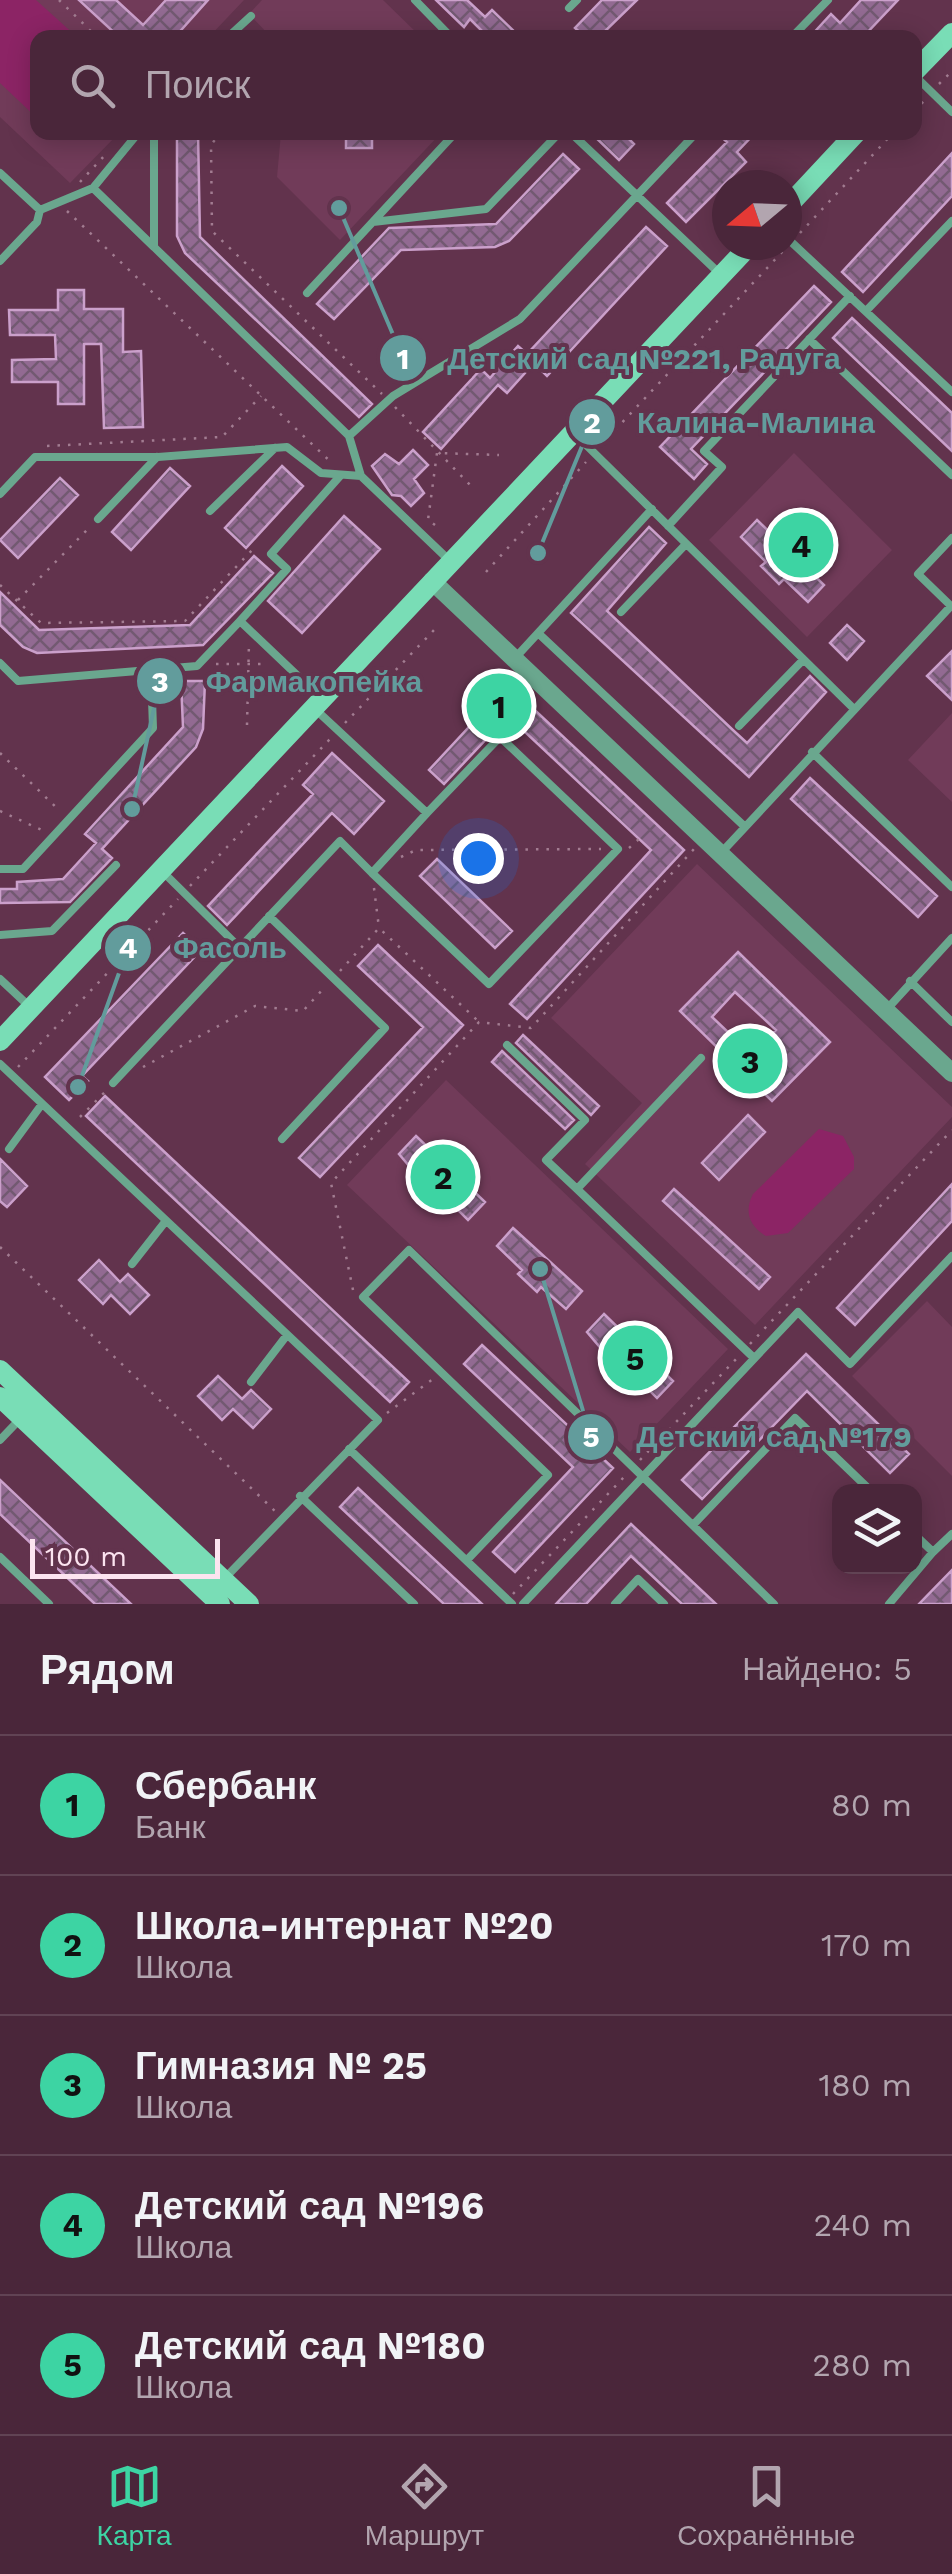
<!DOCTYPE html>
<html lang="ru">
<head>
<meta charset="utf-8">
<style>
  :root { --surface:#4a263a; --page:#512e42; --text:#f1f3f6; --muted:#b2a5af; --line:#614354; --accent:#3dd4a3 }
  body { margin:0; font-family:"Work Sans",sans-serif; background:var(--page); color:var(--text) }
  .controls { position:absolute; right:30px; bottom:30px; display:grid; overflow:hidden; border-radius:20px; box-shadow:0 5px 25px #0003 }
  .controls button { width:90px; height:90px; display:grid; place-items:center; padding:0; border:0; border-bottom:2px solid var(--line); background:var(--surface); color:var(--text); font:50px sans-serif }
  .compass { position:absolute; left:712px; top:170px; width:90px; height:90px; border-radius:50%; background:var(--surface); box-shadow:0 5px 25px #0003; rotate:251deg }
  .scale { position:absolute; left:30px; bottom:25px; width:190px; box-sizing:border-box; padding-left:10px; border:5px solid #fce4f0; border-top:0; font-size:28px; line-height:35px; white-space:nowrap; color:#fce4f0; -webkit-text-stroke:8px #62334d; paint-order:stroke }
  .you { position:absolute; left:478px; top:858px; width:35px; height:35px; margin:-25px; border:8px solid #fff; border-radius:50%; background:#1a73e8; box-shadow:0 0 0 15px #1a73e833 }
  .badge { display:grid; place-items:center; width:65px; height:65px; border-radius:50%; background:var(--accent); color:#111; font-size:32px; font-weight:700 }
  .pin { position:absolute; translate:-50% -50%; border:5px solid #fff; box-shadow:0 2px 10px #0006 }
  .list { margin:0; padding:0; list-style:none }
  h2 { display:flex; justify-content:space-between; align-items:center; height:130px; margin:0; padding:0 40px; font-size:42px }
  h2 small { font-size:32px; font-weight:400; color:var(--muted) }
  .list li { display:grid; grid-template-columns:65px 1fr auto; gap:30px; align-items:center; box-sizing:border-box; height:140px; padding:0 40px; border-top:2px solid var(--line) }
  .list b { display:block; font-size:38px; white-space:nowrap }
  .list p { margin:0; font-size:32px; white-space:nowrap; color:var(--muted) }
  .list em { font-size:32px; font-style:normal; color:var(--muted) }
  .icon { flex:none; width:55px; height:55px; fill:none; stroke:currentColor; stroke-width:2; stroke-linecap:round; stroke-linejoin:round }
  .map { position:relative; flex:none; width:952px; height:1604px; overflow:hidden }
  .search { position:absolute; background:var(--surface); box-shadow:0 5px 25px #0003; left:30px; right:30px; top:30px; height:110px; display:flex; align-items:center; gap:25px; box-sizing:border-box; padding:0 35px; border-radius:20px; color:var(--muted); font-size:38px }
  .sheet { height:830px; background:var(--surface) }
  nav { display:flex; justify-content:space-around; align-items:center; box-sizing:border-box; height:140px; border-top:2px solid var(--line); background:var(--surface); font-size:28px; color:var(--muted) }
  nav a { display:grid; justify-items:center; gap:5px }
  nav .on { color:var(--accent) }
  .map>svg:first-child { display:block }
  .built { fill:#713b59 }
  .garden { fill:#8c2465 }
  .building { fill:url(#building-cross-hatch); stroke:#cba0cb; stroke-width:2.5; fill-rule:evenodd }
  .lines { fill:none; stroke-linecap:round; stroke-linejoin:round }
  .path { stroke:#a27c91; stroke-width:2.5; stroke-dasharray:2.5 8; stroke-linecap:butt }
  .service { stroke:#6aa78e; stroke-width:8 }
  .tertiary { stroke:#6aa78e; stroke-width:18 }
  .secondary { stroke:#79ddb6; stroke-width:20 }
  .leader { fill:none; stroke:#629c9c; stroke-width:4 }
  .callout-dot { fill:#629c9c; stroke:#62334d; stroke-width:4 }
  .mark-label { font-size:30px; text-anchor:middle; font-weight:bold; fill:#fff }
  .callout-label { font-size:30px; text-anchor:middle; font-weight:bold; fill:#629c9c; stroke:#62334d; stroke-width:8; stroke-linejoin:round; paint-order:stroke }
</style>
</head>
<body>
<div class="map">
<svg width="952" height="1604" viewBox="0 0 952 1604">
  <defs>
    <pattern id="building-cross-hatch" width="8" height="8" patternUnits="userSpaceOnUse" patternTransform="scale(2.5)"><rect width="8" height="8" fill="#926a92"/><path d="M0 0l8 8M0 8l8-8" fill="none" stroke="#725971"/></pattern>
  </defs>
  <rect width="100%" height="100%" fill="#62334d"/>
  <!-- built -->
  <path class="built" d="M0 0H244L209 37 38 38V132L119 133 70 183 0 117Z
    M262 0H383L421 37H271L249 14Z
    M281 133H441L340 240 277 177Z
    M794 453 892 550 807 637 709 540Z
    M952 713V802L908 760Z
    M697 864 952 1107V1117L755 1325 585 1164 642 1103 551 1018Z
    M446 1080 728 1349 630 1452 347 1185Z
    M927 1301 952 1327V1476L852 1376Z"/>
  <!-- garden -->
  <path class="garden" d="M0 0H36L77 37 38 38 37 118 0 83Z
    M819 1129 843 1136 854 1157V1169L788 1233 766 1236C749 1226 744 1211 753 1194Z"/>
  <!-- building -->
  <path class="building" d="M79 0H116L143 25 166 0H208L174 38H120Z
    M436 0H467L485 17 492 10 521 38H489L470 19 464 27Z
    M602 0H637L598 38H586L575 28Z
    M861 0H898L862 38 850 33 846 38H809L831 14 840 23Z
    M177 132H198L200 237 372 404 359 417 185 253 177 236Z
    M346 132H372V148H346Z
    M590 132H622L634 144 619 160Z
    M716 132H756L737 152 746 162 686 222 667 203 727 142Z
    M952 153V196L863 292 842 272Z
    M563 154 579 169 509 241 495 247 401 250 334 319 317 304 389 228 496 224Z
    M646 227 667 246 547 376 534 363 507 393 498 385 441 449 423 432 481 369 490 378 518 346 527 354Z
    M814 286 831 302 691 449 707 464 694 479 660 447Z
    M58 290H84V309H123V352L141 351 143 427 104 428 101 344H84V404H58V382H12V360L56 359 55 335H10L9 310H58Z
    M852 318 952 413V451L833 338Z
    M413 450 428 465 414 479 424 493 411 506 401 496 392 495 372 466 385 454 399 464Z
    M282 466 303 486 246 548 225 528Z
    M170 468 190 486 131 550 112 532Z
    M60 478 78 495 18 558 0 540Z
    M344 516 380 549 302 633 268 601Z
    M757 520 824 585 808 602 784 579 779 584 761 566 766 562 741 537Z
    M649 527 666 543 607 611 735 732 747 743 810 676 826 692 749 777 571 613Z
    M254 556 273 573 203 645 37 653 23 647 0 625V592L39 630 190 625Z
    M847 625 864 641 847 660 830 643Z
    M952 651V700L927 676Z
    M181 681H205L203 729 196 747 102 849 112 858 70 902 0 903V889H17V882L63 879 96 843 85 834 183 727Z
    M508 685 684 850 527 1019 510 1004 651 850 508 716 444 784 429 770Z
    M332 753 384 801 354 834 332 813 227 925 208 906 313 794 303 785Z
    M810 778 937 896 918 917 791 799Z
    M437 859 512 931 495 948 420 876Z
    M183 933 201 950 82 1076 88 1081 69 1100 45 1077Z
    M378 945 463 1025 320 1177 299 1158 423 1027 358 966Z
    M738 952 830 1042 772 1101 680 1011ZM735 992 776 1030 752 1055 712 1017Z
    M523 1035 599 1106 591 1115 516 1043Z
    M502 1051 574 1120 565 1129 492 1062Z
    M105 1096 409 1382 390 1402 86 1116Z
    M748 1115 765 1132 719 1180 702 1163Z
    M416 1136 485 1202 468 1220 442 1194 437 1199 399 1154Z
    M0 1159 27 1186 7 1207 0 1201Z
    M952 1184V1221L855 1325 837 1308Z
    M674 1189 770 1277 759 1289 663 1201Z
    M513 1228 582 1291 566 1309 541 1287 537 1292 518 1274 522 1270 497 1246Z
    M99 1260 120 1282 128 1274 149 1295 130 1314 111 1295 103 1304 79 1280Z
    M604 1314 673 1381 657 1398 632 1373 626 1378 587 1332Z
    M482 1345 613 1468 515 1572 493 1552 573 1467 464 1364Z
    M806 1354 909 1454 890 1473 807 1391 702 1499 682 1480Z
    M218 1376 242 1399 251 1390 271 1409 253 1428 233 1409 222 1420 198 1396Z
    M0 1480 131 1604H95L0 1514Z
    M358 1488 482 1604H444L340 1507Z
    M631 1524 716 1604H682L631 1556 586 1604H556Z
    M952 1570V1604H919Z"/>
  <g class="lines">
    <!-- path -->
    <path class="path" d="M59 0 98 38
      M939 84 952 71
      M914 111 924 101
      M221 132 211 145 212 231 382 394
      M80 182 105 155
      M67 211 333 464
      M800 233 894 132
      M395 407 470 485
      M601 445 784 250
      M47 446 222 437 261 396
      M435 525 428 520 437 453 499 455
      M486 572 586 462
      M0 585 41 623 185 621 253 549
      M18 600 90 527
      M216 664H268
      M345 723 436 628
      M247 725 249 642
      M0 753 60 811
      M0 811 44 831
      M629 848 639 839
      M401 857 416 850 601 849
      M190 886 330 739
      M374 888 379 928
      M340 971 379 928 477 1020
      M18 1067 178 899
      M143 1067 255 1006 303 1011 325 987
      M80 1117 107 1090
      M0 1247 276 1512
      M353 1290 331 1183 479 1022 531 1028 694 849
      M750 1344 952 1130
      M387 1413 433 1379
      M640 1460 738 1357
      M513 1594 625 1476"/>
    <!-- service -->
    <path class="service" d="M415 0 452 38
      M569 8 577 0
      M227 38 251 16
      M791 38 828 0
      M914 75 952 112
      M154 132V247L349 436 361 476 450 561
      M570 132 719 273
      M0 173 40 210 93 188 154 247
      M93 188 139 132
      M373 222 486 209 560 132
      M787 238 952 392
      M0 261 37 222 40 210
      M307 293 456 132
      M866 311 952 221
      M809 339 952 475
      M575 434 853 708
      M349 436 393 396 520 319 697 132
      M0 494 35 457H158L287 447 321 473 361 476
      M210 511 275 448
      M98 519 157 457
      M668 526 722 467 704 451 850 296
      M621 612 686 544
      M240 621 287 569 271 554 340 476
      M538 633 743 825
      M516 657 652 509
      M0 663 18 681 197 666 240 621 321 698
      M739 726 803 660
      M812 752 952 887
      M720 854 951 606 918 574 952 538
      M1 869H23L153 728 151 670
      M164 873 239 947
      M372 873 489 984 618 849 500 737 427 813
      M269 916 385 1028 282 1139
      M0 935 52 931 116 865
      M0 979 30 1007
      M910 981 952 1022
      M888 1008 952 938
      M507 1045 585 1120 546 1160 577 1189
      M701 1058 577 1189 754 1358
      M0 1064 378 1420 224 1579
      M113 1083 340 841 372 873 427 813 315 709
      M9 1149 42 1104
      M132 1264 165 1222
      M251 1382 287 1335
      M0 1440 21 1418
      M349 1449 512 1604
      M300 1496 414 1604
      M693 1525 795 1418 871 1491
      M914 1534 933 1552 952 1534
      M0 1557 49 1604
      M467 1560 548 1475 363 1297 409 1250 774 1604
      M523 1604 798 1312 850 1364 952 1256
      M615 1604 638 1579 664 1604
      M889 1604 933 1552"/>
    <!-- tertiary -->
    <path class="tertiary" d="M432 581 952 1073"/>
    <!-- secondary -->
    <path class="secondary" d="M914 72 952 33
      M787 207 857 132
      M0 1041 750 245
      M0 1370 249 1604
      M0 1397 220 1604"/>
  </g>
  <!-- callouts -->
  <path class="leader" d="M339 208L403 358M538 553L592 422M132 809L160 681M78 1087L128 948M540 1269L591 1437"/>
  <g class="callout-dot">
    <circle cx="339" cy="208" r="10"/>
    <circle cx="538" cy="553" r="10"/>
    <circle cx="132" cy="809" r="10"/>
    <circle cx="78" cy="1087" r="10"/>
    <circle cx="540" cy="1269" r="10"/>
    <circle cx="403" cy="358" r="25"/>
    <circle cx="592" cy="422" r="25"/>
    <circle cx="160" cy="681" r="25"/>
    <circle cx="128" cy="948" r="25"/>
    <circle cx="591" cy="1437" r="25"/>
  </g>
  <g class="mark-label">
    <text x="403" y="369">1</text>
    <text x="592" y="433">2</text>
    <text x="160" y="692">3</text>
    <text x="128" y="958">4</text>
    <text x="591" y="1447">5</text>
  </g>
  <g class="callout-label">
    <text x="644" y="369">Детский сад №221, Радуга</text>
    <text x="756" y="433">Калина-Малина</text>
    <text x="314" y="692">Фармакопейка</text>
    <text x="230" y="958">Фасоль</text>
    <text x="774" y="1447">Детский сад №179</text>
  </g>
</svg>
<div class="controls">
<button><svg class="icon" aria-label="layers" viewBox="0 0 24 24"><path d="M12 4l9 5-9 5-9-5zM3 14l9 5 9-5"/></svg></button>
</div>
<svg class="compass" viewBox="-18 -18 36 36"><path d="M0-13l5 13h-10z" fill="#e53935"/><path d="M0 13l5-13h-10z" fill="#b2a5af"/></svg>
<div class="scale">100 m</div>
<div class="you"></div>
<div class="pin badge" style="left:499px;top:706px">1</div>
<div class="pin badge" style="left:443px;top:1177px">2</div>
<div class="pin badge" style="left:750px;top:1061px">3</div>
<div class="pin badge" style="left:801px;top:545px">4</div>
<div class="pin badge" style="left:635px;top:1358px">5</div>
<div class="search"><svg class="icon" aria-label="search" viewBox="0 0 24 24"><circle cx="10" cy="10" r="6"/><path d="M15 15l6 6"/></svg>Поиск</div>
</div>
<section class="sheet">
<h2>Рядом<small>Найдено: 5</small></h2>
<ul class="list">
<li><span class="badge">1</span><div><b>Сбербанк</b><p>Банк</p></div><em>80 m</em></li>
<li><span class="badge">2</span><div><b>Школа-интернат №20</b><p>Школа</p></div><em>170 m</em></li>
<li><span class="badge">3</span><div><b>Гимназия № 25</b><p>Школа</p></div><em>180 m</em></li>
<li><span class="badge">4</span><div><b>Детский сад №196</b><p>Школа</p></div><em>240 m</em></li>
<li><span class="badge">5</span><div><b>Детский сад №180</b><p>Школа</p></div><em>280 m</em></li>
</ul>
</section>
<nav>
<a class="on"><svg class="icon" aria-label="map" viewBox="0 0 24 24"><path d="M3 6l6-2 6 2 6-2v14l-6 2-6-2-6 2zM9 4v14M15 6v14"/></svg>Карта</a>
<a><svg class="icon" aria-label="directions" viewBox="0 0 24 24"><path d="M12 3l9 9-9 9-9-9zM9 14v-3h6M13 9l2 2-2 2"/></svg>Маршрут</a>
<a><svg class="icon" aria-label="saved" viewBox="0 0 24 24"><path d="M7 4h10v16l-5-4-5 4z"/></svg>Сохранённые</a>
</nav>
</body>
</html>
